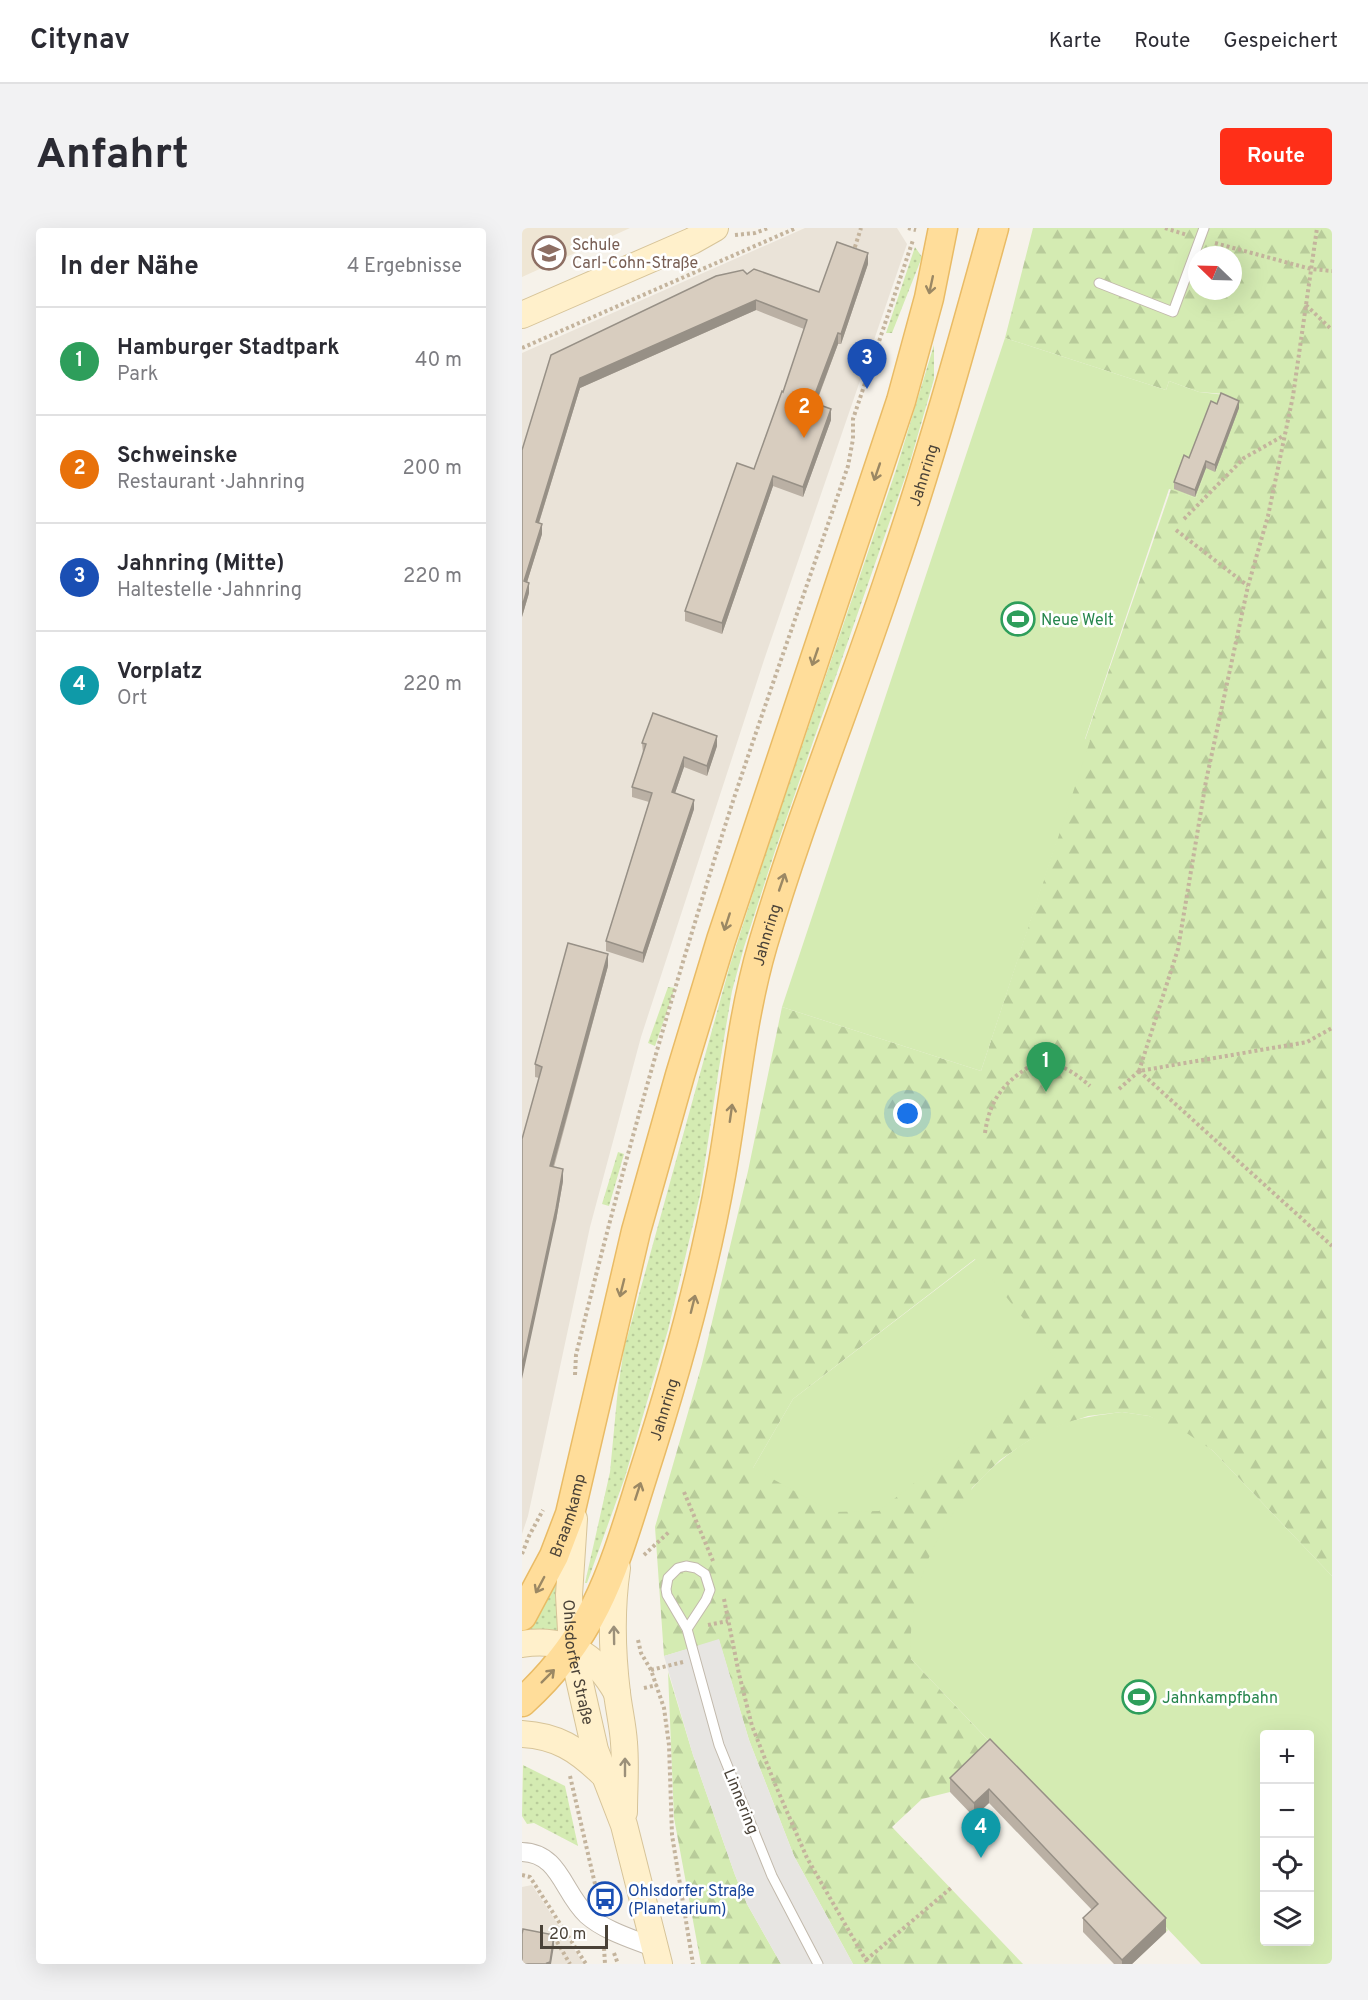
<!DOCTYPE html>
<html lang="de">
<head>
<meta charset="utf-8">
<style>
  :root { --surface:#fff; --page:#f2f2f3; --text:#2b2b33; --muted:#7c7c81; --line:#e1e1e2; --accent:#ff2f18 }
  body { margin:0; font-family:Overpass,sans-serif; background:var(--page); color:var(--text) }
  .controls { position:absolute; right:18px; bottom:18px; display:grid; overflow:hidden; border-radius:6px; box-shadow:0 6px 24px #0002 }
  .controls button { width:54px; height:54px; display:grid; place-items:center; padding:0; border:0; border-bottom:2px solid var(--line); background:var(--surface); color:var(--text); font:30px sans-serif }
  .compass { position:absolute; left:666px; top:18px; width:54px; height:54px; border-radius:50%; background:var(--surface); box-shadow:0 6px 24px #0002; rotate:293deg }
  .scale { position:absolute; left:18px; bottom:15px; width:68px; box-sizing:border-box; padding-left:6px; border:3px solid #4a4238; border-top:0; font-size:16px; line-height:21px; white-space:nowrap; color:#4a4238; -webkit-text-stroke:4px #fff; paint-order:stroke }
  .you { position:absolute; left:386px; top:886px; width:21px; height:21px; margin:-15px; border:4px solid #fff; border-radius:50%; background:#1a73e8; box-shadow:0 0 0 9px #1a73e833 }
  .badge { display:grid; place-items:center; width:39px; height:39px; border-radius:50%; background:var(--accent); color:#fff; font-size:20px; font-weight:700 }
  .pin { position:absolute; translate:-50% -50px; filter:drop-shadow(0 2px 3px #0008) }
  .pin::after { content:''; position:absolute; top:32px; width:21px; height:18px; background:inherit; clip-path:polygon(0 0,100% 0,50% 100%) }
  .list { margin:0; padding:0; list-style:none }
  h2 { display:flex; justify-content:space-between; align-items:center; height:78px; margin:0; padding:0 24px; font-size:26px }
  h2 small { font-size:20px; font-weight:400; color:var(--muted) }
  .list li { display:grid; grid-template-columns:39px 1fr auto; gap:18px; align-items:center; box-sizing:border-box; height:108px; padding:0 24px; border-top:2px solid var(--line) }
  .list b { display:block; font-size:22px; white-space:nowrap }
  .list p { margin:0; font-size:20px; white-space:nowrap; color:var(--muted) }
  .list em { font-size:20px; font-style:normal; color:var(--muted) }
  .icon { flex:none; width:33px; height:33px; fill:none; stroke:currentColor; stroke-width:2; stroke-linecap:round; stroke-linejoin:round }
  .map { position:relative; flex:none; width:810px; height:1736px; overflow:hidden; border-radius:6px }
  header { display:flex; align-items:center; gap:36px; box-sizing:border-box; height:84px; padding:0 30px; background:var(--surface); border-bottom:2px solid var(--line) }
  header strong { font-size:28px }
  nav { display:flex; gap:33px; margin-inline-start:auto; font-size:21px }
  .intro { display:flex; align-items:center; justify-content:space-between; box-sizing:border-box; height:144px; padding:0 36px }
  h1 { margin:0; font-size:42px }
  .button { padding:15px 27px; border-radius:6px; background:var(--accent); color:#fff; font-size:21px; font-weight:700 }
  main { display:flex; gap:36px; padding:0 36px }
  aside { flex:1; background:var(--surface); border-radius:6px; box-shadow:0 6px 24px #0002 }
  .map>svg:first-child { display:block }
  .residential { fill:#eae3d8 }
  .education { fill:#efe6d4 }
  .grass { fill:url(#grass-dots) }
  .forest { fill:url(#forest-firs); fill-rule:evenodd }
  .pitch { fill:#d4ebb2; fill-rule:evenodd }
  .parking { fill:#e7e5e2 }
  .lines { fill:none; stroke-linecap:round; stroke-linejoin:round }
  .lane-casing { stroke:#c2b9ac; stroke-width:11 }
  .street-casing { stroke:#c2b9ac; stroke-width:20 }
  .secondary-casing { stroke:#d7c499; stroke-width:28 }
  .primary-casing { stroke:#e9bb65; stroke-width:31 }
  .path { stroke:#c4b49d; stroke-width:4; stroke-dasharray:3 3; stroke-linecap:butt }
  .lane { stroke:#fff; stroke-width:9 }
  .street { stroke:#fff; stroke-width:18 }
  .secondary { stroke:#fff0cb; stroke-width:26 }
  .primary { stroke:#ffdd9a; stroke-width:28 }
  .wall { fill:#bab0a4 }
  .shaded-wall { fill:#979086 }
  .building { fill:#d8cdbf; stroke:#979086; stroke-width:1.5 }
  .oneway { stroke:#9b8864 }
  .oneway2 { stroke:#9b907a }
  .labels { text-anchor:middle; stroke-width:5; stroke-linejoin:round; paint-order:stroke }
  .education-label { font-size:16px; fill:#785e54; stroke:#fff; text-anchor:start }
  .street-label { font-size:16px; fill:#4a4238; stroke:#fff }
  .leisure-label { font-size:16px; fill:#27864d; stroke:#fff; text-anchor:start }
  .transit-label { font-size:16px; fill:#164399; stroke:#fff; text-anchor:start }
</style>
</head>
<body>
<header>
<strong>Citynav</strong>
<nav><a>Karte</a><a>Route</a><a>Gespeichert</a></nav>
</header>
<div class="intro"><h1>Anfahrt</h1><a class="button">Route</a></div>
<main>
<aside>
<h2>In der Nähe<small>4 Ergebnisse</small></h2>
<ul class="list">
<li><span class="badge" style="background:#2e9e5b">1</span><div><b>Hamburger Stadtpark</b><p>Park</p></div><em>40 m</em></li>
<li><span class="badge" style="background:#e8710a">2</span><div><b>Schweinske</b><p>Restaurant · Jahnring</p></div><em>200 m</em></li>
<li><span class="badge" style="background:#1a4fb4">3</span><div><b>Jahnring (Mitte)</b><p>Haltestelle · Jahnring</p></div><em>220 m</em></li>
<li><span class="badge" style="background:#0f9aa8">4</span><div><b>Vorplatz</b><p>Ort</p></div><em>220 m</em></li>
</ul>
</aside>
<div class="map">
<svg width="810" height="1736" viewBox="0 0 810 1736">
  <defs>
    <pattern id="grass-dots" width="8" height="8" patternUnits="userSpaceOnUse" patternTransform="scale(1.5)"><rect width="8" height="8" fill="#d4ebb2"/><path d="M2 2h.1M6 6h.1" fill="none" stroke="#b8cb9a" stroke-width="1.8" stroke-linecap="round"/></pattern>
    <pattern id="forest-firs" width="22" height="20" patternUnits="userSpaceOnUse" patternTransform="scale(1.5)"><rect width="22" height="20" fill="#d4ebb2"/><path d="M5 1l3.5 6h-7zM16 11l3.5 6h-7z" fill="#b8cb9a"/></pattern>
  </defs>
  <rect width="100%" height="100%" fill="#f6f2ea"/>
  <!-- residential -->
  <path class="residential" d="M283 0H375L385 16 242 432 119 809 68 999 6 1288 0 1306V125Z
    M10 1657 62 1736H0V1659Z"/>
  <!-- education -->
  <path class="education" d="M0 0H108L0 49Z"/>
  <!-- grass -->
  <path class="grass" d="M393 19 400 29 370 105H364Z
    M412 117V151L386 241 253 623 222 719 210 763 197 840 178 967 146 1102 103 1249 65 1355H63L88 1244 96 1160 102 1121 208 737 250 606 374 242Z
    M146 759 153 760 133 818 126 815Z
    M96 924 102 926 87 978 80 976Z
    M37 1341 38 1402 4 1405 14 1390Z
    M1 1537 43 1558 56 1618 12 1595 5 1596 0 1588Z"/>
  <!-- forest -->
  <path class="forest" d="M511 0H810V1348L690 1222 627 1188 600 1184 566 1188 537 1198 506 1213 478 1232 450 1260 389 1431 646 1702 644 1704 468 1524 428 1564 400 1571 370 1599 501 1736H331L272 1628 227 1512 197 1412 142 1428 133 1299 180 1136 226 943 260 779 459 843 567 513 563 512 649 261 674 270 684 242 693 245 717 178 702 171 703 166 677 164 647 153 644 162 483 110ZM675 27H711V63H675ZM453 1031 538 1138 231 1240 271 1171Z
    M146 1444 171 1527 213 1647 225 1676 259 1736H179L152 1590Z"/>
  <!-- pitch -->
  <path class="pitch" d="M483 110 644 162 647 153 677 164 703 167 702 171 718 178 693 246 684 243 674 270 647 261 563 511 568 513 459 843 260 779Z
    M454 1031 539 1138 357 1283 310 1284 231 1240 271 1171Z
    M600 1184 627 1188 660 1202 690 1222 810 1348V1736H679L389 1431C383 1334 447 1233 538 1197 558 1189 579 1187 600 1184ZM742 1506H788V1714H742Z"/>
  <!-- parking -->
  <path class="parking" d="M197 1411 227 1512 272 1628 331 1736H259L225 1676 213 1647 171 1527 142 1428Z"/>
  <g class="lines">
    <defs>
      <path id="lane" d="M577 55 651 84 682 0
        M165 1401 184 1372 188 1362 183 1346 174 1340 164 1338 156 1340 146 1350 144 1361 145 1367 165 1401 197 1517 250 1648 296 1736"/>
      <path id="street" d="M0 1624C38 1625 41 1665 65 1687 83 1703 111 1711 133 1720"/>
      <g id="secondary">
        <path d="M0 87 170 13 193 0"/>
        <path id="s1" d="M52 1291 47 1367 50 1420 73 1522 102 1597 137 1736"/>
        <path d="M95 1340C89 1380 90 1424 95 1465 97 1482 101 1498 102 1515 104 1538 102 1561 102 1584"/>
        <path d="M0 1416C44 1409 74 1427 95 1465"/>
        <path d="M0 1506C35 1508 55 1521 80 1545"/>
      </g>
      <g id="primary">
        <path id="s2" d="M0 1388 32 1328 48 1286 114 1003 158 847 199 712 379 173 407 70 421 0"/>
        <path id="s3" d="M0 1474C74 1407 91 1342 120 1250 152 1151 181 1050 199 947 213 869 219 791 241 716 278 590 328 469 369 345 408 232 440 116 472 0"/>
      </g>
    </defs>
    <!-- lane casing -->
    <use href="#lane" class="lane-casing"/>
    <!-- street casing -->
    <use href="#street" class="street-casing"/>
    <!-- secondary casing -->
    <use href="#secondary" class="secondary-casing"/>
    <!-- primary casing -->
    <use href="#primary" class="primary-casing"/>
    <!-- path -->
    <path class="path" d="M386 0 394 2
      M643 0 665 7
      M213 7 233 5 246 0
      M693 15 789 41 810 43
      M331 25 339 0
      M784 77 810 102
      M0 120 274 0
      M662 291 722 230 761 208
      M654 302 726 358
      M617 843 656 721 684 553 726 358 746 288 771 168 795 0
      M617 843 810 1018
      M597 861 617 843 785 814 810 800
      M463 905C468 869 484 852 515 834 537 834 552 844 568 858
      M53 1147 54 1127C100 939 153 753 212 570 249 459 288 349 326 238L331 211V191L391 12
      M162 1264 191 1333
      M0 1326 7 1308 21 1282
      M122 1327 148 1303
      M202 1371 217 1446 230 1498 253 1556 285 1630 346 1736
      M186 1397 206 1393
      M116 1412 119 1425 129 1442 142 1480 147 1517 150 1607 171 1736
      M129 1442 161 1434
      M122 1460 135 1457
      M48 1548 76 1669
      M0 1647 8 1649 64 1736
      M30 1711 34 1712 48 1736
      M82 1720 83 1736
      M92 1725 96 1736
      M344 1732 429 1660"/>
    <!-- lane -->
    <use href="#lane" class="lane"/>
    <!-- street -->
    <use href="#street" class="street"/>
    <!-- secondary -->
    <use href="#secondary" class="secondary"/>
    <!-- primary -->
    <use href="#primary" class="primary"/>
  </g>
  <!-- wall -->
  <path class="wall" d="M346 36 319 116H316L294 176 309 192 281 269 251 258 200 406 163 393V383L232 241 261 164 282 101 234 82 58 160 17 295 20 306 5 354 7 365 0 389 29 127 225 46 297 64Z
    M695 176 717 180 693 244 684 240 673 269 652 261V254L667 230Z
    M120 515 195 518 185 548 162 539 153 565 172 581 121 735 84 723V713L127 574 110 569V559L121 525Z
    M86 738 32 939 41 953 34 993 17 850 13 849V836Z
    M468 1511 644 1704 610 1736H592L561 1704V1690L570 1682 467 1575 452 1589 428 1564V1550Z"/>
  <!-- shaded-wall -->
  <path class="shaded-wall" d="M346 25V36L319 116V106Z
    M234 72V82L58 160 14 304V294L58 150Z
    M316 105V116L290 185V174Z
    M717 173V180L693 244V237Z
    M309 181V192L281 269V259Z
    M684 233V240L673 269V262Z
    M251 248V258L200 406V395Z
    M20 296V306L2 364V353Z
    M7 355V365L0 389V379Z
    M195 508V518L185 548V538Z
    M162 529V539L150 574V564Z
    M172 572V581L121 735V725Z
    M86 726V738L28 950V938Z
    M41 941V953L34 993 0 1151V1139Z
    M467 1561V1575L452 1589V1575Z
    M644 1690V1704L610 1736H600V1732Z
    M32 1707V1718L29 1736H25Z"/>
  <!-- building -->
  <path class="building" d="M315 14 346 25 319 106 316 105 290 174 309 181 281 259 251 248 200 395 163 383 215 235 232 241 260 163 261 164 285 92 234 72 58 150 14 294 20 296 2 353 7 355 0 379V222L29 127 194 48 221 42 225 46 232 41 297 64Z
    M699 165 717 173 693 237 684 233 673 262 652 254 662 227 667 230 689 173 695 176Z
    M131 485 195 508 185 538 162 529 150 564 172 572 121 725 84 713 130 565 110 559 124 516 120 515Z
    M46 715 86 726 28 938 41 941 34 981 0 1139V911L20 839 13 836Z
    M468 1511 644 1690 600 1732 561 1690 576 1676 467 1561 452 1575 428 1550Z
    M1 1701 32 1707 28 1734 25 1735 26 1736H0V1706Z"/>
  <!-- one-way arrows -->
  <defs><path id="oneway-shaft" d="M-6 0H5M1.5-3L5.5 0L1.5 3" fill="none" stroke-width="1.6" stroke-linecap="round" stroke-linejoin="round" transform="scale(1.5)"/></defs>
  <g class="oneway">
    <use href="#oneway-shaft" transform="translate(409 57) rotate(102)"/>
    <use href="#oneway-shaft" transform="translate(355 244) rotate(109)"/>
    <use href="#oneway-shaft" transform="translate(293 429) rotate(109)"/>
    <use href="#oneway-shaft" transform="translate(260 654) rotate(-71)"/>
    <use href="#oneway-shaft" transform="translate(205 694) rotate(108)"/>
    <use href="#oneway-shaft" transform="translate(209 885) rotate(-82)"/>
    <use href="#oneway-shaft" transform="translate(100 1060) rotate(104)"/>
    <use href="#oneway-shaft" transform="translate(171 1076) rotate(-76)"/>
    <use href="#oneway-shaft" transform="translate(116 1263) rotate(-72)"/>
    <use href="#oneway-shaft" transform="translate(18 1357) rotate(118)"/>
    <use href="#oneway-shaft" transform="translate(26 1448) rotate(-45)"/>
  </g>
  <g class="oneway2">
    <use href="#oneway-shaft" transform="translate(92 1407) rotate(-91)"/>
    <use href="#oneway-shaft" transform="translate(103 1539) rotate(-90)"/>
  </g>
  <!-- icons -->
  <defs>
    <symbol id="school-ring" viewBox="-11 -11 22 22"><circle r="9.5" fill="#fff" stroke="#8d6e63" stroke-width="1.5"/><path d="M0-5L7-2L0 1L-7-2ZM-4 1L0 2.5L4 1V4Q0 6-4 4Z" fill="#8d6e63"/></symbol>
    <symbol id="stadium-ring" viewBox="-11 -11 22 22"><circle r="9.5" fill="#fff" stroke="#2e9e5b" stroke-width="1.5"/><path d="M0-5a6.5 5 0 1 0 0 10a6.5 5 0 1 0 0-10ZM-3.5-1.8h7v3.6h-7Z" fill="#2e9e5b"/></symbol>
    <symbol id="bus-ring" viewBox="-11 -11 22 22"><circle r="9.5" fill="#fff" stroke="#1a4fb4" stroke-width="1.5"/><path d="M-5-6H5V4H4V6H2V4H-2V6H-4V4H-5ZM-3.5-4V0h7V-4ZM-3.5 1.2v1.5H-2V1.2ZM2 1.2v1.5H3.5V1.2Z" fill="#1a4fb4"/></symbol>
  </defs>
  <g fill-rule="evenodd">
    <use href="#school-ring" x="8" y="6" width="38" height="38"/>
    <use href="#stadium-ring" x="477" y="372" width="38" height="38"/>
    <use href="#stadium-ring" x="598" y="1450" width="38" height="38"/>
    <use href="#bus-ring" x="64" y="1652" width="38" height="38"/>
  </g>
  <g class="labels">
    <!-- education labels -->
    <g class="education-label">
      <text x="50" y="22">Schule<tspan x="50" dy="18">Carl-Cohn-Straße</tspan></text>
    </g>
    <!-- street labels -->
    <g class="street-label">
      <text dy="6" stroke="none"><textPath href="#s3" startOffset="1302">Jahnring</textPath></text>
      <text dy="6" stroke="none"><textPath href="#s3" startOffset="816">Jahnring</textPath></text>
      <text dy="6" stroke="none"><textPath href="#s3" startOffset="330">Jahnring</textPath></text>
      <text dy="6" stroke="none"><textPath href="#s2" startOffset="111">Braamkamp</textPath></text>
      <text dy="6" stroke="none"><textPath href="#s1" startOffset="144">Ohlsdorfer Straße</textPath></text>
      <text transform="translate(220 1573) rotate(68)" y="6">Linnering</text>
    </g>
    <!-- leisure labels -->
    <g class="leisure-label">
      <text x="519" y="397">Neue Welt</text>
      <text x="640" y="1475">Jahnkampfbahn</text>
    </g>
    <!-- transit labels -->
    <g class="transit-label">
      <text x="106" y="1668">Ohlsdorfer Straße<tspan x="106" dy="18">(Planetarium)</tspan></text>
    </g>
  </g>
</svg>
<div class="controls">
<button>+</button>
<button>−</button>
<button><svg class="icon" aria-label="locate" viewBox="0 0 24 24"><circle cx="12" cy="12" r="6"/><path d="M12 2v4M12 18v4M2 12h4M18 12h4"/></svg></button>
<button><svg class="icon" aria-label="layers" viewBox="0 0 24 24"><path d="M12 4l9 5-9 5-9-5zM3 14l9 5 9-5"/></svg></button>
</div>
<svg class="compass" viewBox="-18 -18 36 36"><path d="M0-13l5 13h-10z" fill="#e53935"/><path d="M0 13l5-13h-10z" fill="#7c7c81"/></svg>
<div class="scale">20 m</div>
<div class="you"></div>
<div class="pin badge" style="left:524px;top:864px;background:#2e9e5b">1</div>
<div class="pin badge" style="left:282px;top:210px;background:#e8710a">2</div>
<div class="pin badge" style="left:345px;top:161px;background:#1a4fb4">3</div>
<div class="pin badge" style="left:459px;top:1630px;background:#0f9aa8">4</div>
</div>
</main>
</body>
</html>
